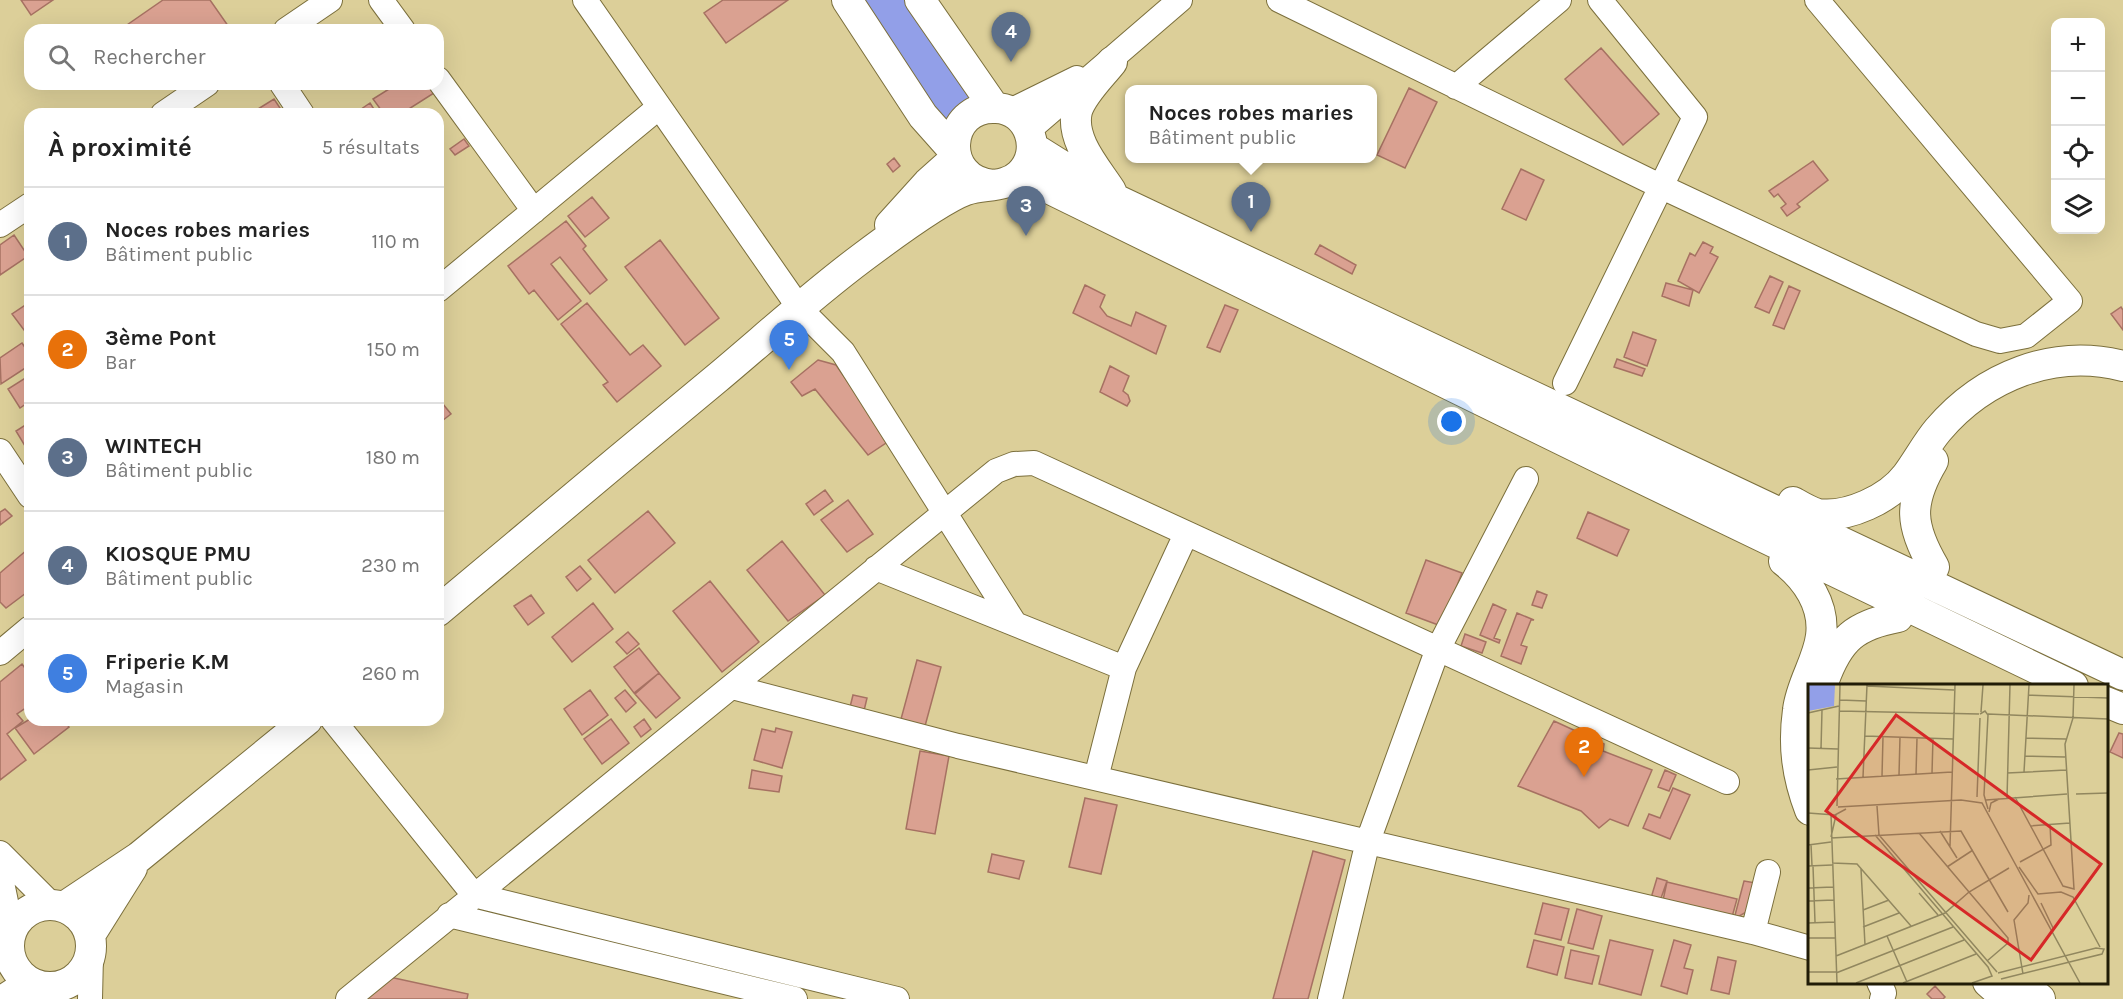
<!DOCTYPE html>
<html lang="fr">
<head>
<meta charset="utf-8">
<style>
  :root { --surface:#fff; --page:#f6f6f6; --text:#222; --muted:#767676; --line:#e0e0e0; --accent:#111827 }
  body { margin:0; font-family:Karla,sans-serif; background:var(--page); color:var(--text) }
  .controls { position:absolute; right:18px; top:18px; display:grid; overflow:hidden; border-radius:12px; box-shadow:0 6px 24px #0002 }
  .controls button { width:54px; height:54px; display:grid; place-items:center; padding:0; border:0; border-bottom:2px solid var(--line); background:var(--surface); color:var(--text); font:30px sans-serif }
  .you { position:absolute; left:1452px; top:422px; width:21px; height:21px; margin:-15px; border:4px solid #fff; border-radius:50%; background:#1a73e8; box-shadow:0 0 0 9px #1a73e833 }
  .badge { display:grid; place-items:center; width:39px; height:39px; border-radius:50%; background:var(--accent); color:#fff; font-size:20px; font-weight:700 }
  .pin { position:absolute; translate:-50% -50px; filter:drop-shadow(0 2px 3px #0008) }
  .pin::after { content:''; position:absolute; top:32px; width:21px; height:18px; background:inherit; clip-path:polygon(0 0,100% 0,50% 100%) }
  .popup { position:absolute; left:1125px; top:85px; width:252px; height:78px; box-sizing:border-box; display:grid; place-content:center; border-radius:12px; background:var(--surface); filter:drop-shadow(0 2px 4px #0005); font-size:20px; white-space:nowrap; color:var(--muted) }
  .popup b { font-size:22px; color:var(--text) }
  .popup::after { content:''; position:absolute; left:50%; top:100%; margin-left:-12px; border:12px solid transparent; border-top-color:var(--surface) }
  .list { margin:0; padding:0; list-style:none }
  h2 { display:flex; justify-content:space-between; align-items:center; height:78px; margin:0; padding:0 24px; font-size:26px }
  h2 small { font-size:20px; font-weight:400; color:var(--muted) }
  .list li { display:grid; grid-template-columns:39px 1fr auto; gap:18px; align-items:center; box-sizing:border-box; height:108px; padding:0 24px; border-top:2px solid var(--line) }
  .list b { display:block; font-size:22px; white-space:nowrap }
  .list p { margin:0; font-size:20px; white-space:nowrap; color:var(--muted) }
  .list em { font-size:20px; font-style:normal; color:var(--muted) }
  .icon { flex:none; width:33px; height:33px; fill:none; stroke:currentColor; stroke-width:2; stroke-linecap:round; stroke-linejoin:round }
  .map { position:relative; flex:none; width:2123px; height:999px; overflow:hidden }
  .search { position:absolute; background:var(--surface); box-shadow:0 6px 24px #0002; left:24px; top:24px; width:420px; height:66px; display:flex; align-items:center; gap:15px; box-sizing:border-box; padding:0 21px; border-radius:18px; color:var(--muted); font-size:22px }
  .panel { position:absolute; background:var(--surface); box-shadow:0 6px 24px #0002; left:24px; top:108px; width:420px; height:618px; border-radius:18px }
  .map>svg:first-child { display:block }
  .green { fill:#929fe8 }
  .building { fill:#daa191; stroke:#a67162; stroke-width:1.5 }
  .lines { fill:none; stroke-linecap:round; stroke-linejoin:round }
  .minor-casing { stroke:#7b6f3c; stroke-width:26 }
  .major-casing { stroke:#7b6f3c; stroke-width:32 }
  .minor { stroke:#fff; stroke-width:24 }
  .major { stroke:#fff; stroke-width:30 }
  .inset-road { fill:none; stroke:#91875f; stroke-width:1.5 }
  .view { fill:#d62828; fill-opacity:0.15; stroke:#d62828; stroke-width:3 }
  .inset-edge { fill:none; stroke:#211c07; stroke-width:3 }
</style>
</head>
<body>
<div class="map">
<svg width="2123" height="999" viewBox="0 0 2123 999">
  <rect width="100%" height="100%" fill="#dccf99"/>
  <!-- green -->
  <path class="green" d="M854 0H906L973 101 945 131Z"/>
  <!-- building -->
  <path class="building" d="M21 0H53L31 15Z
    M163 0H210L231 30H125L124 27Z
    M723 0H788L726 43 704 13Z
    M1601 48 1659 114 1623 145 1565 79Z
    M397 84H428L434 93 401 114H384L373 99Z
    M1409 88 1437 102 1405 168 1377 155Z
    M274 99 284 114H250Z
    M370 103 377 114H354Z
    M464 139 469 146 455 155 450 149Z
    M894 158 900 166 893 172 887 164Z
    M1813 161 1828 180 1797 204 1800 207 1787 216 1781 208 1786 204 1778 194 1774 197 1769 191Z
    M1521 169 1544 180 1526 220 1502 209Z
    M592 197 609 218 585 237 568 216Z
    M566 221 586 246 583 249 607 280 590 294 560 257 551 264 581 301 558 320 534 290 529 294 508 266Z
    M14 235 28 256 0 275V245Z
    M660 240 719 318 685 345 625 267Z
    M1703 242 1713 247 1710 253 1718 257 1699 293 1678 281 1690 253 1695 256Z
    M1320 245 1356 265 1352 274 1315 254Z
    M1770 276 1783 282 1769 313 1755 307Z
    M1666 283 1693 290 1689 306 1662 296Z
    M1085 285 1105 295 1100 307 1107 316 1131 326 1136 312 1166 326 1156 354 1073 313Z
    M1789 286 1800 291 1784 329 1773 325Z
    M30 302V338L12 314Z
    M587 303 630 355 643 345 661 366 617 402 603 385 608 382 561 324Z
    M1225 305 1238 310 1220 352 1207 347Z
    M2121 307 2123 310V330L2111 314Z
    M1633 332 1656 340 1647 366 1624 357Z
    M22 343 30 355V365L1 384 0 358Z
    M1617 359 1645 369 1642 376 1614 367Z
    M818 360 836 365 889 441 868 455 815 389 802 396 791 382Z
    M1110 366 1129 376 1123 391 1128 395 1130 401 1127 406 1100 392Z
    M30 375V401L20 408 8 389Z
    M438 398 451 414 438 424Z
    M30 422V442L25 446 16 431Z
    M825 490 833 501 814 515 806 504Z
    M848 500 873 534 847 552 821 520Z
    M5 509 12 516 0 525V512Z
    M648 511 675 543 615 593 588 560Z
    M1588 512 1629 530 1617 556 1577 538Z
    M782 541 825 595 788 621 747 570Z
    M28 549 30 590 6 608 0 602V573Z
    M1426 560 1462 573 1441 626 1406 613Z
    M580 566 591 579 577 591 566 577Z
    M710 581 759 642 722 672 673 611Z
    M1537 591 1547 595 1542 608 1532 605Z
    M531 595 544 613 528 625 514 606Z
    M593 603 613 629 572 662 552 637Z
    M1493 604 1506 610 1494 638 1500 640 1499 643 1480 635Z
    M1517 613 1534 620H1531L1521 645 1527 647 1521 664 1501 656Z
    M628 632 639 644 627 654 616 642Z
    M1465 634 1486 642 1482 653 1461 646Z
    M639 648 659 673 634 693 614 667Z
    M917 660 941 667 925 726 901 719Z
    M22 664 30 675V705L17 714 23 721 7 734 26 760 0 780V682Z
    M659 673 680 698 656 718 635 694Z
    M590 690 608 715 582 735 564 709Z
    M625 690 636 703 626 712 615 698Z
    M853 695 867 698 863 715 849 711Z
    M30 719 64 720 69 727 34 754 15 728Z
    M611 719 629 743 602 764 584 739Z
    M644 719 651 729 641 737 634 727Z
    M1554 721 1604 744 1603 751 1652 770 1628 826 1610 819 1599 828 1581 811 1518 786Z
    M776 728 792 732 782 768 754 760 762 729 775 732Z
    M2119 733 2123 734V758L2110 752Z
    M920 751 949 756 935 834 906 829Z
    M752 770 782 776 779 792 749 788Z
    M1665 770 1676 775 1669 791 1658 787Z
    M1673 788 1690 795 1670 839 1643 828 1649 814 1660 818Z
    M1085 798 1117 805 1101 874 1069 867Z
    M1313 851 1345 860 1308 999H1273Z
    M992 854 1024 861 1019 879 988 872Z
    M1657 878 1667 881 1660 901 1651 898Z
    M1744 881 1756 883 1750 910 1734 919Z
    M1667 882 1737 899 1732 917 1663 900Z
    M1543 903 1569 909 1561 940 1535 934Z
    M1577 909 1602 916 1593 949 1568 943Z
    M1534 940 1564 947 1557 975 1527 967Z
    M1610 940 1653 950 1641 995 1599 984Z
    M1674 940 1691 945 1684 968 1693 970 1687 994 1661 986Z
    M1571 950 1599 956 1592 984 1565 978Z
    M1718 957 1736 961 1729 994 1711 990Z
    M385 976 468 994 467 999H358Z
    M1935 986 1945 997 1943 999H1932L1927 994Z"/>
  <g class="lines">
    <defs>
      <path id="minor" d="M381 0 403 30
        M585 0 800 309 843 352 1015 624
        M1279 0 1662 187 1976 334 2000 341 2026 336 2070 301 1817 0
        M286 30 330 0
        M438 79 534 211
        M282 84 302 114
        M1456 87 1559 0
        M1010 111 1077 78
        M163 114 207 84
        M1029 130 1180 0
        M0 225 30 205
        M438 290 658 108
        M1565 383 1695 117 1600 0
        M0 451 30 496
        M876 568 1124 668
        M0 653 30 628
        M732 687 958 746 1753 932 1810 948
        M333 720 474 895 897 999
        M1096 778 1124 668 1186 534
        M0 853 52 905
        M0 873 12 931
        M449 915 795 999
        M1753 932 1768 872
        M1879 982 1884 993 1882 999
        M46 987 55 999
        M90 999 91 955
        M348 999 996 471 1014 464 1034 463 1727 782
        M1330 999 1368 841 1437 651 1526 479"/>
      <path id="major" d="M847 0 923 116 955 152
        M920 0 994 107
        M1032 147 1115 199 2123 675
        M1018 177 1044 186 1595 456 2073 686
        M1111 191C1097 169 1070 140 1077 111 1082 94 1101 76 1112 62
        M890 225 928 183 956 158
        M1933 461C1908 503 1910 526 1934 567
        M1793 502C1800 506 1810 512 1818 514 1848 518 1889 499 1907 475 1918 460 1927 443 1938 430 1984 376 2054 348 2123 366
        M1784 561C1806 578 1825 605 1821 636 1818 661 1801 684 1798 710 1793 746 1797 776 1810 810
        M438 611C531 533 623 456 716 379 765 338 812 295 863 257 887 239 939 200 966 190 984 184 1006 188 1020 174 1044 151 1029 109 996 108 945 105 939 180 993 185
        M1824 680C1839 639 1855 625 1898 617
        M2106 702 2123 709
        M9 946a41 41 0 1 1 82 0a41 41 0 1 1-82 0Z
        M64 907 139 857 307 720
        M90 935 132 868
        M1988 982 2007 999
        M2020 982 2040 999
        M5 999 30 983"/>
    </defs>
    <!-- minor casing -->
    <use href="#minor" class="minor-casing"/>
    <!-- major casing -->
    <use href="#major" class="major-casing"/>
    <!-- minor -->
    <use href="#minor" class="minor"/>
    <!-- major -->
    <use href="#major" class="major"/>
  </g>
  <!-- overview -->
  <g transform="translate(1808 684)">
    <rect width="300" height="300" fill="#dccf99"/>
    <path d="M0 1H27L26 22 0 27Z" fill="#929fe8"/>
    <path class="inset-road" d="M59 2 146 6M220 11 300 14M32 16 58 17M31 27 171 30M173 28 175 1M0 29 31 22M172 30 177 27 180 31 176 111 180 125M180 30 300 35M57 52 145 55M218 54 258 55M0 64 30 65M13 65 14 26M217 72 257 73M0 86 29 83M216 88 221 1M124 89 125 54M199 89 258 86M108 90 109 54M91 91 92 53M74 92 75 53M55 93 59 1M28 95 144 88M268 110 300 109M169 113 172 34M207 113 255 202 266 205 257 60 265 34 266 1M199 114 202 1M178 116 259 110M29 122 32 1M69 122 71 151 189 288M30 123 153 116 174 119 272 299M181 128 183 119 191 115M0 129 27 131 38 125M23 130 29 299M222 142 262 139M132 147 149 174M111 149 200 254V259L179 277M67 151 180 283 184 292 164 299M23 153 28 131M23 154 153 147 200 228M3 160 4 182M0 161 23 158M142 162 147 1M212 178 243 161 242 140M24 179 49 180 103 242M0 182 24 181M5 182 7 238M139 183 165 166M211 183 230 210 253 208 265 213 292 263M53 185 57 261M0 204 25 203M111 209 130 231M0 217 26 216M233 219 246 246M55 226 81 216M0 239 27 238M55 243 91 229M79 252 99 298M0 254H27M28 272 137 229 161 208 201 184M0 288H28M28 289 145 243M190 289 288 264 296 265 294 270 193 295M215 290 206 236 220 219 221 211M48 299 156 256M95 299 168 270"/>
    <path class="view" d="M88 31 293 180 223 276 18 127Z"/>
    <rect width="300" height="300" class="inset-edge"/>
  </g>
</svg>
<div class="controls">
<button>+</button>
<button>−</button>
<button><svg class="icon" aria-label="locate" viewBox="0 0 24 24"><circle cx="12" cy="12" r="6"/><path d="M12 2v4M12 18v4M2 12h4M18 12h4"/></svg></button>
<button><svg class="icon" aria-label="layers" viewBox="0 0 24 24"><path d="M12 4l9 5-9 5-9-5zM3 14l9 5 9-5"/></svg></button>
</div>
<div class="you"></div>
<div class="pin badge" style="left:1251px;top:232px;background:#5c6f8a">1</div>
<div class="popup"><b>Noces robes maries</b>Bâtiment public</div>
<div class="pin badge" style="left:1584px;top:777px;background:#e8710a">2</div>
<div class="pin badge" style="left:1026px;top:236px;background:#5c6f8a">3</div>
<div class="pin badge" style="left:1011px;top:62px;background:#5c6f8a">4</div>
<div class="pin badge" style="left:789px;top:370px;background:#3f7fe0">5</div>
<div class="search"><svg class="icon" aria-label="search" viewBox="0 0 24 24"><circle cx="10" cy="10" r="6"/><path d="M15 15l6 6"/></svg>Rechercher</div>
<section class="panel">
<h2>À proximité<small>5 résultats</small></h2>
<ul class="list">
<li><span class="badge" style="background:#5c6f8a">1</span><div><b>Noces robes maries</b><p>Bâtiment public</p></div><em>110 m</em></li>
<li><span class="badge" style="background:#e8710a">2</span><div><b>3ème Pont</b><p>Bar</p></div><em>150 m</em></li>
<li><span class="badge" style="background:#5c6f8a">3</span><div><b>WINTECH</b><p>Bâtiment public</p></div><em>180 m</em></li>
<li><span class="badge" style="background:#5c6f8a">4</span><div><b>KIOSQUE PMU</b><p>Bâtiment public</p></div><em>230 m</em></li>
<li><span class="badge" style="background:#3f7fe0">5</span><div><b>Friperie K.M</b><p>Magasin</p></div><em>260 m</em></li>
</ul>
</section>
</div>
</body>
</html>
